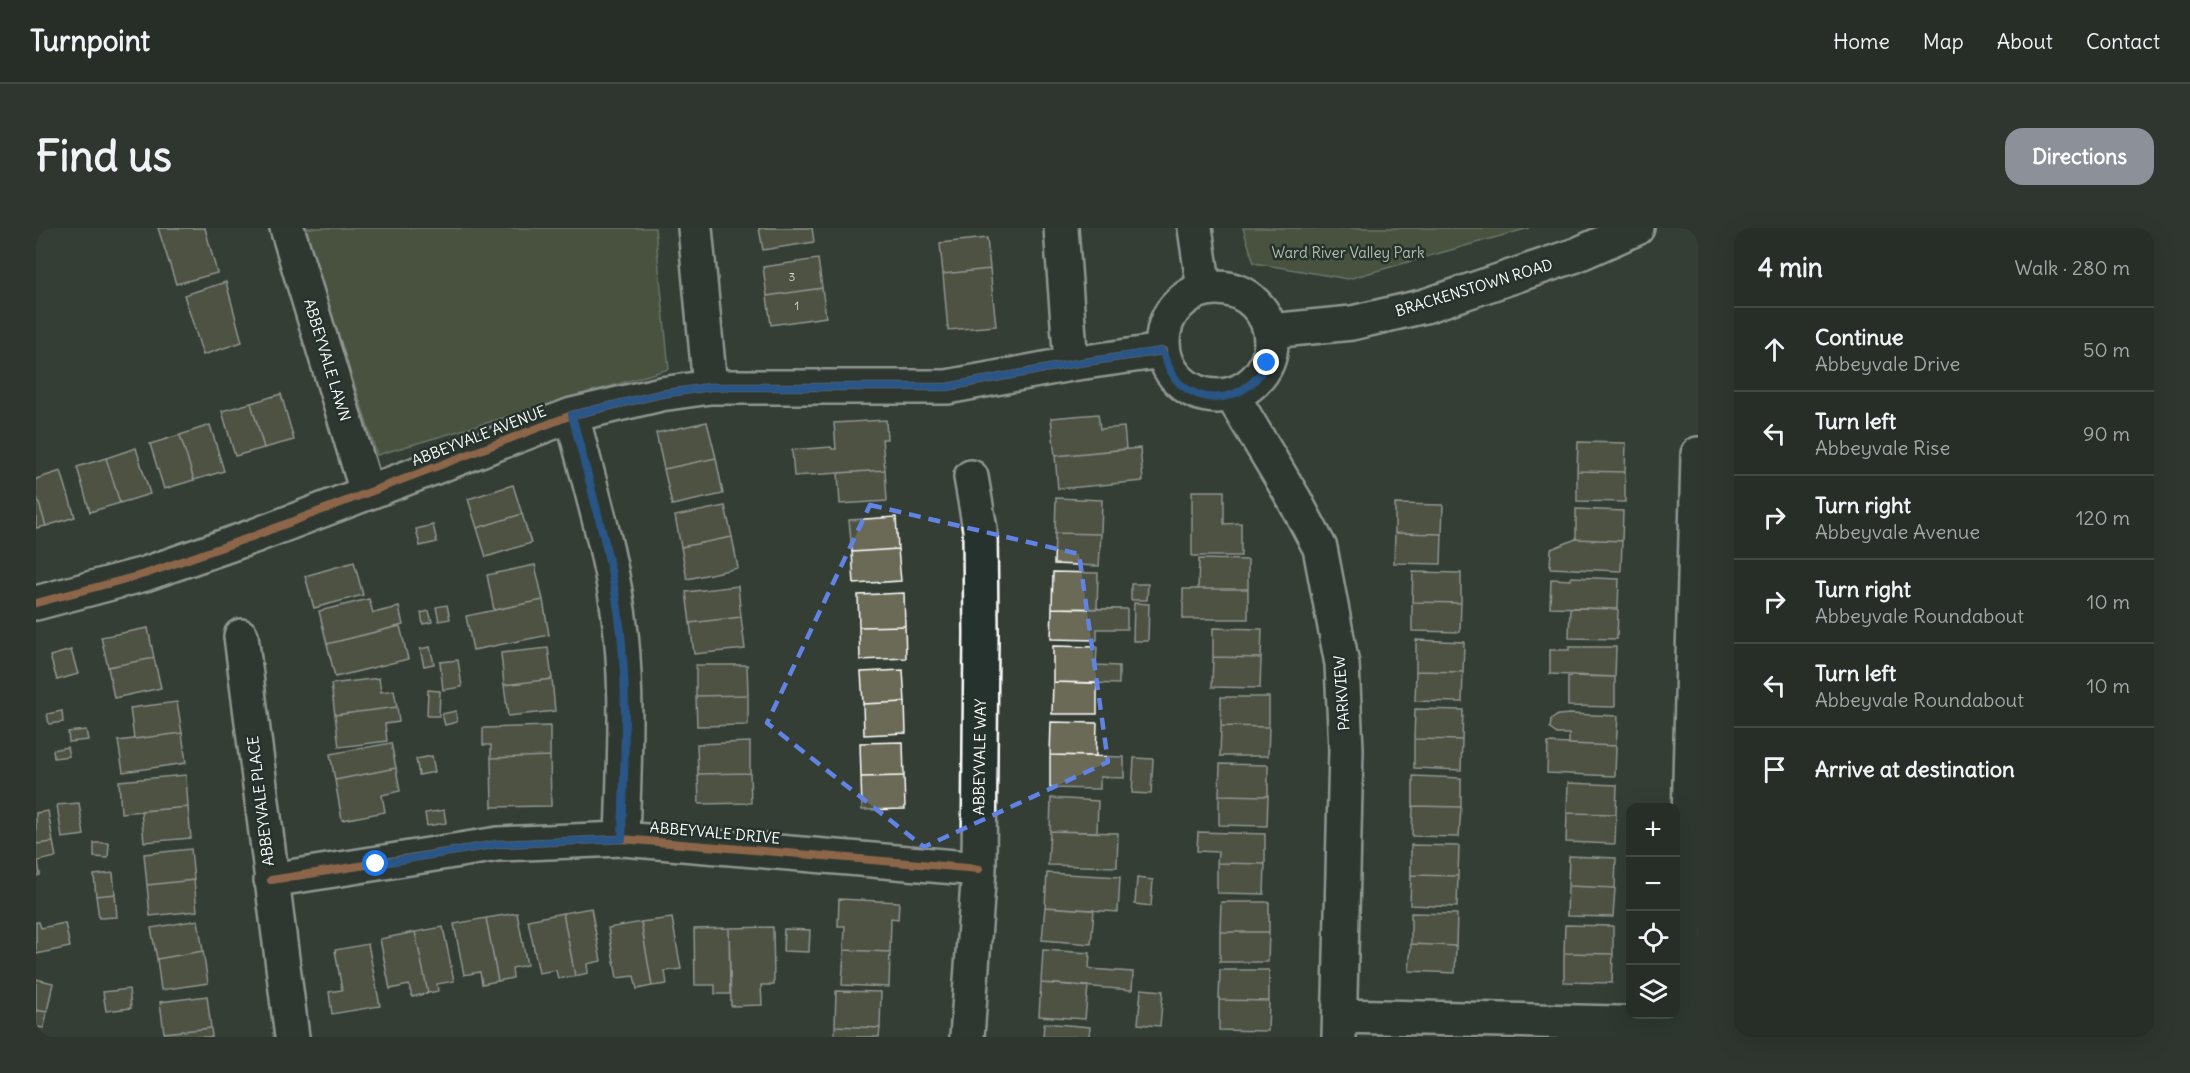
<!DOCTYPE html>
<html lang="en">
<head>
<meta charset="utf-8">
<style>
  :root { --surface:#272e28; --page:#2f3630; --text:#f1f3f6; --muted:#a4a8a8; --line:#434a45; --accent:#8c9099 }
  body { margin:0; font-family:Delius,sans-serif; background:var(--page); color:var(--text) }
  .controls { position:absolute; right:18px; bottom:18px; display:grid; overflow:hidden; border-radius:12px; box-shadow:0 6px 24px #0002 }
  .controls button { width:54px; height:54px; display:grid; place-items:center; padding:0; border:0; border-bottom:2px solid var(--line); background:var(--surface); color:var(--text); font:30px sans-serif }
  .stop { position:absolute; width:18px; height:18px; margin:-14px; border:4px solid #1a73e8; border-radius:50%; background:#fff }
  .stop.end { background:#1a73e8; border-color:#fff; box-shadow:0 2px 6px #0008 }
  .list { margin:0; padding:0; list-style:none }
  h2 { display:flex; justify-content:space-between; align-items:center; height:78px; margin:0; padding:0 24px; font-size:26px }
  h2 small { font-size:20px; font-weight:400; color:var(--muted) }
  .list li { display:grid; grid-template-columns:39px 1fr auto; gap:18px; align-items:center; box-sizing:border-box; height:84px; padding:0 24px; border-top:2px solid var(--line) }
  .list b { display:block; font-size:22px; white-space:nowrap }
  .list p { margin:0; font-size:20px; white-space:nowrap; color:var(--muted) }
  .list em { font-size:20px; font-style:normal; color:var(--muted) }
  .icon { flex:none; width:33px; height:33px; fill:none; stroke:currentColor; stroke-width:2; stroke-linecap:round; stroke-linejoin:round }
  .map { position:relative; flex:none; width:1662px; height:809px; overflow:hidden; border-radius:18px }
  header { display:flex; align-items:center; gap:36px; box-sizing:border-box; height:84px; padding:0 30px; background:var(--surface); border-bottom:2px solid var(--line) }
  header strong { font-size:28px }
  nav { display:flex; gap:33px; margin-inline-start:auto; font-size:21px }
  .intro { display:flex; align-items:center; justify-content:space-between; box-sizing:border-box; height:144px; padding:0 36px }
  h1 { margin:0; font-size:42px }
  .button { padding:15px 27px; border-radius:18px; background:var(--accent); color:#fff; font-size:21px; font-weight:700 }
  main { display:flex; gap:36px; padding:0 36px }
  aside { flex:1; background:var(--surface); border-radius:18px; box-shadow:0 6px 24px #0002 }
  .map>svg:first-child { display:block }
  .green { fill:#5e6c4e; stroke:#aeb6a6; stroke-width:1.5 }
  .building { fill:#6b6b56; stroke:#fff; stroke-width:1.5 }
  .lines { fill:none; stroke-linecap:round; stroke-linejoin:round }
  .street-casing { stroke:#fff; stroke-width:38 }
  .secondary-casing { stroke:#fff; stroke-width:38 }
  .street { stroke:#26332d; stroke-width:33 }
  .secondary { stroke:#26332d; stroke-width:33 }
  .cycleway-casing { stroke:#26332d; stroke-width:11 }
  .cycleway { stroke:#f99763; stroke-width:8 }
  .route { stroke:#1a73e8; stroke-width:8 }
  .marked { fill:none; stroke:#6183e4; stroke-width:4.5; stroke-dasharray:12 8; stroke-linejoin:round }
  .labels { text-anchor:middle; stroke-width:5; stroke-linejoin:round; paint-order:stroke }
  .number-label { font-size:12px; fill:#dadad5 }
  .park-label { font-size:15px; fill:#b7bdaf; stroke:#26332d }
  .street-label { font-size:15px; fill:#fff; stroke:#26332d }
</style>
</head>
<body>
<header>
<strong>Turnpoint</strong>
<nav><a>Home</a><a>Map</a><a>About</a><a>Contact</a></nav>
</header>
<div class="intro"><h1>Find us</h1><a class="button">Directions</a></div>
<main>
<div class="map">
<svg width="1662" height="809" viewBox="0 0 1662 809">
  <rect width="100%" height="100%" fill="#343e35"/>
  <filter id="ink" filterUnits="userSpaceOnUse"><feTurbulence type="fractalNoise" baseFrequency=".0167" numOctaves="2"/><feDisplacementMap in="SourceGraphic" scale="12" xChannelSelector="R" yChannelSelector="G"/><feConvolveMatrix kernelMatrix="1 2 1 2 8 2 1 2 1" color-interpolation-filters="sRGB"/></filter>
  <g filter="url(#ink)">
    <!-- green -->
    <path class="green" d="M268 0H619L633 141 341 227Z
      M1207 0H1493L1312 51 1218 35Z"/>
    <!-- building -->
    <path class="building" d="M122 0H169L181 45 140 56Z
      M723 0H776L778 14 727 22Z
      M951 10 954 41 907 46 904 15Z
      M782 31 786 60 731 68 727 39Z
      M954 41 960 98 912 102 907 46Z
      M190 54 206 114 167 127 148 67Z
      M786 60 790 89 735 97 731 68Z
      M245 166 258 212 228 220 215 175Z
      M215 175 228 220 199 228 186 183Z
      M1062 186 1064 201 1088 199 1090 221 1019 228 1015 190Z
      M850 192 851 211H846L849 242 758 248 756 222 795 219 796 221H800L798 195Z
      M671 194 680 230 628 241 620 205Z
      M174 197 188 243 158 252 144 207Z
      M144 207 158 252 128 261 114 216Z
      M1542 214 1590 215 1589 244 1541 243Z
      M100 220 114 266 84 275 70 230Z
      M1104 220 1107 253 1022 261 1019 228Z
      M70 230 84 275 54 284 41 239Z
      M680 230 687 266 636 277 628 241Z
      M849 242 851 273 804 276 802 245Z
      M25 243 39 289 10 298 0 266V251Z
      M1541 243 1589 244V274L1541 273Z
      M477 257 486 286 441 300 432 271Z
      M1156 263H1188V296L1205 295V328H1156Z
      M0 266 10 298 0 300Z
      M1020 270 1066 272 1065 306 1019 305Z
      M1359 276 1407 277 1406 306 1359 305Z
      M689 278 696 309 645 319 639 288Z
      M1540 281 1587 283 1586 313 1540 311Z
      M486 286 495 315 450 329 441 300Z
      M860 289 862 321 816 324 813 292Z
      M397 297 401 314 384 318 380 301Z
      M1019 305 1065 306 1063 338 1018 336Z
      M1359 305 1406 306 1405 336 1358 335Z
      M696 309 702 340 651 351 645 319Z
      M1540 311 1586 313 1585 343 1514 340 1515 321Z
      M862 321 865 353 818 356 816 324Z
      M1163 331 1212 332V361H1162Z
      M318 334 327 367 278 380 269 348Z
      M499 337 507 372 458 382 451 347Z
      M1017 344 1062 345 1061 381 1016 380Z
      M1377 344 1425 345V375L1376 374Z
      M1535 349 1583 351 1582 381 1514 379 1515 351 1535 352Z
      M1095 356H1112L1111 372H1095Z
      M702 358 705 389 654 395 650 364Z
      M1147 361H1212V391H1147Z
      M868 365 869 398 823 399 822 367Z
      M333 371 337 385 363 379 367 397 291 416 283 383Z
      M507 372 513 407 437 422 430 388Z
      M1376 374 1425 375 1424 404 1376 403Z
      M1098 375 1113 376 1112 413H1097Z
      M411 377 414 391 403 393 400 379Z
      M1016 380 1091 381V401H1061V412L1015 411Z
      M1534 380 1582 381 1581 411 1533 410Z
      M393 383 396 394 387 396 385 385Z
      M705 389 709 421 658 426 654 395Z
      M364 398 372 431 299 449 291 416Z
      M869 398 870 430 824 432 823 399Z
      M112 400 118 430 72 439 65 409Z
      M1177 400 1226 401 1225 430 1177 429Z
      M1380 412 1428 414 1427 444 1380 443Z
      M1017 418 1061 419 1060 437 1083 438V456L1017 454Z
      M394 419 398 436 388 438 384 421Z
      M1533 419H1580L1579 449 1514 446V422H1533Z
      M512 420 516 451 468 457 465 425Z
      M35 422 42 446 21 452 14 428Z
      M1177 429 1225 430 1224 460 1176 459Z
      M118 430 125 460 78 470 72 439Z
      M422 432 426 459 407 462 404 434Z
      M660 437H711L712 467 660 468Z
      M867 442 869 474 827 476 825 444Z
      M1380 443 1427 444 1426 474 1379 473Z
      M1532 448 1579 449V479L1532 478Z
      M343 450 345 464 358 462 361 479 299 487 295 456Z
      M516 451 519 483 472 488 468 457Z
      M1017 454 1061 455V486H1016Z
      M392 462 404 463 403 488H391Z
      M712 467V497L661 498 660 468Z
      M1185 469H1233V499L1185 498Z
      M141 474 146 505 98 511 94 480Z
      M869 474 870 505 828 507 827 476Z
      M361 479 363 494 349 496 351 513 303 519 299 487Z
      M1379 481 1427 482 1426 512 1378 511Z
      M26 483 27 494 13 496 11 486Z
      M420 483 421 494 409 497 406 486Z
      M1534 486 1582 488 1580 518 1533 516V506H1521L1514 501 1515 492 1522 487Z
      M1015 494 1061 495 1060 528 1014 527Z
      M514 498V528L455 530V517H447V500Z
      M1185 498 1233 499 1232 528H1184Z
      M50 502 52 512 33 514 32 504Z
      M146 505 150 535 87 544 82 513Z
      M1378 511 1426 512 1425 542 1378 540Z
      M714 514V545L662 546 661 516Z
      M867 514 868 548 825 549 824 515Z
      M355 515 360 540 299 552 294 526Z
      M1512 515 1580 518 1579 548 1511 545Z
      M31 519 33 528 18 530 17 522Z
      M1014 527 1088 529V550L1064 549V561L1014 560Z
      M396 528 399 544 383 547 380 531Z
      M514 528 515 578 456 579 455 530Z
      M1098 530 1117 531 1115 566 1096 565Z
      M1184 536 1232 537V568L1183 567Z
      M360 540 364 563 346 567 349 584 306 592 299 552Z
      M714 545 715 575 663 576 662 546Z
      M150 547 152 579 85 585 83 553Z
      M868 548 869 581 826 582 825 549Z
      M1377 548 1425 550V579L1377 578Z
      M1532 555 1581 557 1580 586 1531 585Z
      M1183 567 1232 568 1231 598 1183 597Z
      M1015 570 1062 573 1061 604 1014 603Z
      M43 575 48 607 26 610 21 577Z
      M1377 578 1425 579 1423 609 1376 608Z
      M152 579 155 610 108 614 105 583Z
      M408 582 410 595 391 598 389 585Z
      M12 583 17 614 0 616V585Z
      M1531 585 1580 586 1579 616 1530 614Z
      M1014 603 1082 605 1081 639 1012 637Z
      M1162 604 1229 606V636L1181 635 1182 624 1161 623Z
      M17 614 20 629 2 633 4 647 0 648V616Z
      M58 615H73L72 630 58 629Z
      M1375 617 1423 618 1422 648 1375 647Z
      M155 621 158 652 111 657 108 626Z
      M1533 628 1580 630 1579 660 1532 658Z
      M1181 635 1229 636 1228 666 1181 665Z
      M77 645 79 666 60 668 58 647Z
      M1011 645 1084 649 1082 684 1009 679Z
      M1375 647 1422 648 1421 679 1374 677Z
      M1101 650 1117 652 1115 678 1099 676Z
      M158 652 161 683 114 688 111 657Z
      M1532 658 1579 660 1577 689 1531 688Z
      M79 666 81 689 63 690 60 668Z
      M803 671 863 674 862 691 855 690 854 724 808 722 809 698H802Z
      M1185 674H1233V704H1184Z
      M1009 679 1058 682 1055 716 1006 712Z
      M555 680 565 733 551 736 552 745 539 748 527 685Z
      M481 685 491 737 476 740 477 750 462 753 450 690Z
      M527 685 539 748 522 751 520 742 503 745 492 692Z
      M1375 685 1421 686 1420 718 1375 716Z
      M450 690 462 753 446 756 444 744 428 747 418 696Z
      M636 690 645 741 629 743 631 756 616 758 605 694Z
      M162 692 167 723 121 731 115 700Z
      M0 694H3L5 700 29 695 34 719 0 726Z
      M605 694 616 758 601 761 598 748 581 750 572 700Z
      M1529 697 1577 698V726L1528 725Z
      M407 699 418 753 401 756 402 763 392 765 379 704Z
      M737 699 738 757H725L726 777 695 778 693 700Z
      M693 700 694 766H679V757H659L658 701Z
      M748 701 774 702 773 724 747 723Z
      M379 704 392 765 376 769 373 757 354 761 344 711Z
      M1184 704H1233L1232 734H1184Z
      M332 716 344 778 296 786 293 764 306 762 299 722Z
      M1375 716 1420 718 1419 745 1373 743Z
      M808 722 854 724 853 759 806 757Z
      M1007 722 1054 725 1053 741 1097 744 1096 762 1005 755Z
      M167 723 172 755 125 762 121 731Z
      M1528 725 1577 726 1576 755 1528 754Z
      M1184 742H1233V773L1183 772Z
      M0 751 17 755 11 784 0 782Z
      M1005 755 1052 758 1049 791 1003 788Z
      M93 761 95 780 70 783 67 764Z
      M1105 761 1127 763 1124 798 1102 796Z
      M800 763 845 764 844 800 799 798Z
      M171 768 175 800 128 805 124 774Z
      M1183 772 1233 773 1232 803 1183 802Z
      M0 782 11 784 8 800 0 799Z
      M1008 795 1054 799 1053 809H1007Z
      M799 798 844 800 843 809H799Z
      M175 800 176 809H128V805Z"/>
    <g class="lines">
      <defs>
        <path id="street" d="M251 0 331 264
          M659 0 674 159
          M1025 0 1035 136
          M1196 167 1258 271 1284 320 1306 436 1310 521 1303 809
          M536 187C554 259 577 331 585 405 592 473 588 542 586 611
          M0 375 109 346 218 308 536 187 625 166 674 159H911L1035 136 1127 123
          M205 408 256 809
          M235 652 462 616 586 611 943 641
          M1305 788 1662 797
          M1648 797 1662 226
          M931 809 943 641 945 405 944 301 935 249"/>
        <path id="secondary" d="M1159 0 1168 61
          M1127 114a54 54 0 1 1 108 0a54 54 0 1 1-108 0Z
          M1234 103 1316 95 1389 78 1540 27 1601 0"/>
      </defs>
      <!-- street casing -->
      <use href="#street" class="street-casing"/>
      <!-- secondary casing -->
      <use href="#secondary" class="secondary-casing"/>
      <!-- street -->
      <use href="#street" class="street"/>
      <!-- secondary -->
      <use href="#secondary" class="secondary"/>
      <defs>
        <path id="cycleway" d="M0 375 109 346 218 308 536 187 625 166 674 159H911L1035 136 1127 123
          M235 652 462 616 586 611 943 641"/>
      </defs>
      <!-- cycleway casing -->
      <use href="#cycleway" class="cycleway-casing"/>
      <!-- cycleway -->
      <use href="#cycleway" class="cycleway"/>
    </g>
  </g>
  <g class="lines" filter="url(#ink)">
    <!-- route -->
    <path class="route" d="M340 636 462 616 586 611C588 542 592 473 585 405 577 331 554 259 536 187L625 166 674 159H911L1035 136 1126 123C1131 135 1135 147 1144 156 1176 182 1213 168 1231 135"/>
  </g>
  <!-- marked area -->
  <path d="M0 0H1662V809H0ZM834 277 1043 326 1072 534 888 619 731 495Z" fill="#343e35" fill-opacity=".55" fill-rule="evenodd"/>
  <path class="marked" d="M834 277 1043 326 1072 534 888 619 731 495Z"/>
  <g class="labels">
    <!-- number labels -->
    <g class="number-label">
      <text x="756" y="53">3</text>
      <text x="761" y="82">1</text>
    </g>
    <!-- park labels -->
    <g class="park-label">
      <text x="1312" y="30">Ward River Valley Park</text>
    </g>
    <!-- street labels -->
    <g class="street-label">
      <text transform="translate(1438 60) rotate(-17)" y="5">BRACKENSTOWN ROAD</text>
      <text transform="translate(291 132) rotate(73)" y="5">ABBEYVALE LAWN</text>
      <text transform="translate(443 208) rotate(-21)" y="5">ABBEYVALE AVENUE</text>
      <text transform="translate(1306 465) rotate(-94)" y="5">PARKVIEW</text>
      <text transform="translate(944 529) rotate(-89)" y="5">ABBEYVALE WAY</text>
      <text transform="translate(225 573) rotate(-97)" y="5">ABBEYVALE PLACE</text>
      <text transform="translate(679 605) rotate(5)" y="5">ABBEYVALE DRIVE</text>
    </g>
  </g>
</svg>
<div class="controls">
<button>+</button>
<button>−</button>
<button><svg class="icon" aria-label="locate" viewBox="0 0 24 24"><circle cx="12" cy="12" r="6"/><path d="M12 2v4M12 18v4M2 12h4M18 12h4"/></svg></button>
<button><svg class="icon" aria-label="layers" viewBox="0 0 24 24"><path d="M12 4l9 5-9 5-9-5zM3 14l9 5 9-5"/></svg></button>
</div>
<div class="stop" style="left:340px;top:636px"></div>
<div class="stop end" style="left:1231px;top:135px"></div>
</div>
<aside>
<h2>4 min<small>Walk · 280 m</small></h2>
<ul class="list">
<li><svg class="icon" aria-label="ahead" viewBox="0 0 24 24"><path d="M12 20V5M6 11l6-6 6 6"/></svg><div><b>Continue</b><p>Abbeyvale Drive</p></div><em>50 m</em></li>
<li><svg class="icon" aria-label="left" viewBox="0 0 24 24"><path d="M17 20v-9H6M10 6l-5 5 5 5"/></svg><div><b>Turn left</b><p>Abbeyvale Rise</p></div><em>90 m</em></li>
<li><svg class="icon" aria-label="right" viewBox="0 0 24 24"><path d="M7 20v-9h11M14 6l5 5-5 5"/></svg><div><b>Turn right</b><p>Abbeyvale Avenue</p></div><em>120 m</em></li>
<li><svg class="icon" aria-label="right" viewBox="0 0 24 24"><path d="M7 20v-9h11M14 6l5 5-5 5"/></svg><div><b>Turn right</b><p>Abbeyvale Roundabout</p></div><em>10 m</em></li>
<li><svg class="icon" aria-label="left" viewBox="0 0 24 24"><path d="M17 20v-9H6M10 6l-5 5 5 5"/></svg><div><b>Turn left</b><p>Abbeyvale Roundabout</p></div><em>10 m</em></li>
<li><svg class="icon" aria-label="arrive" viewBox="0 0 24 24"><path d="M6 21V4h12l-3 4 3 4H6"/></svg><div><b>Arrive at destination</b></div></li>
</ul>
</aside>
</main>
</body>
</html>
